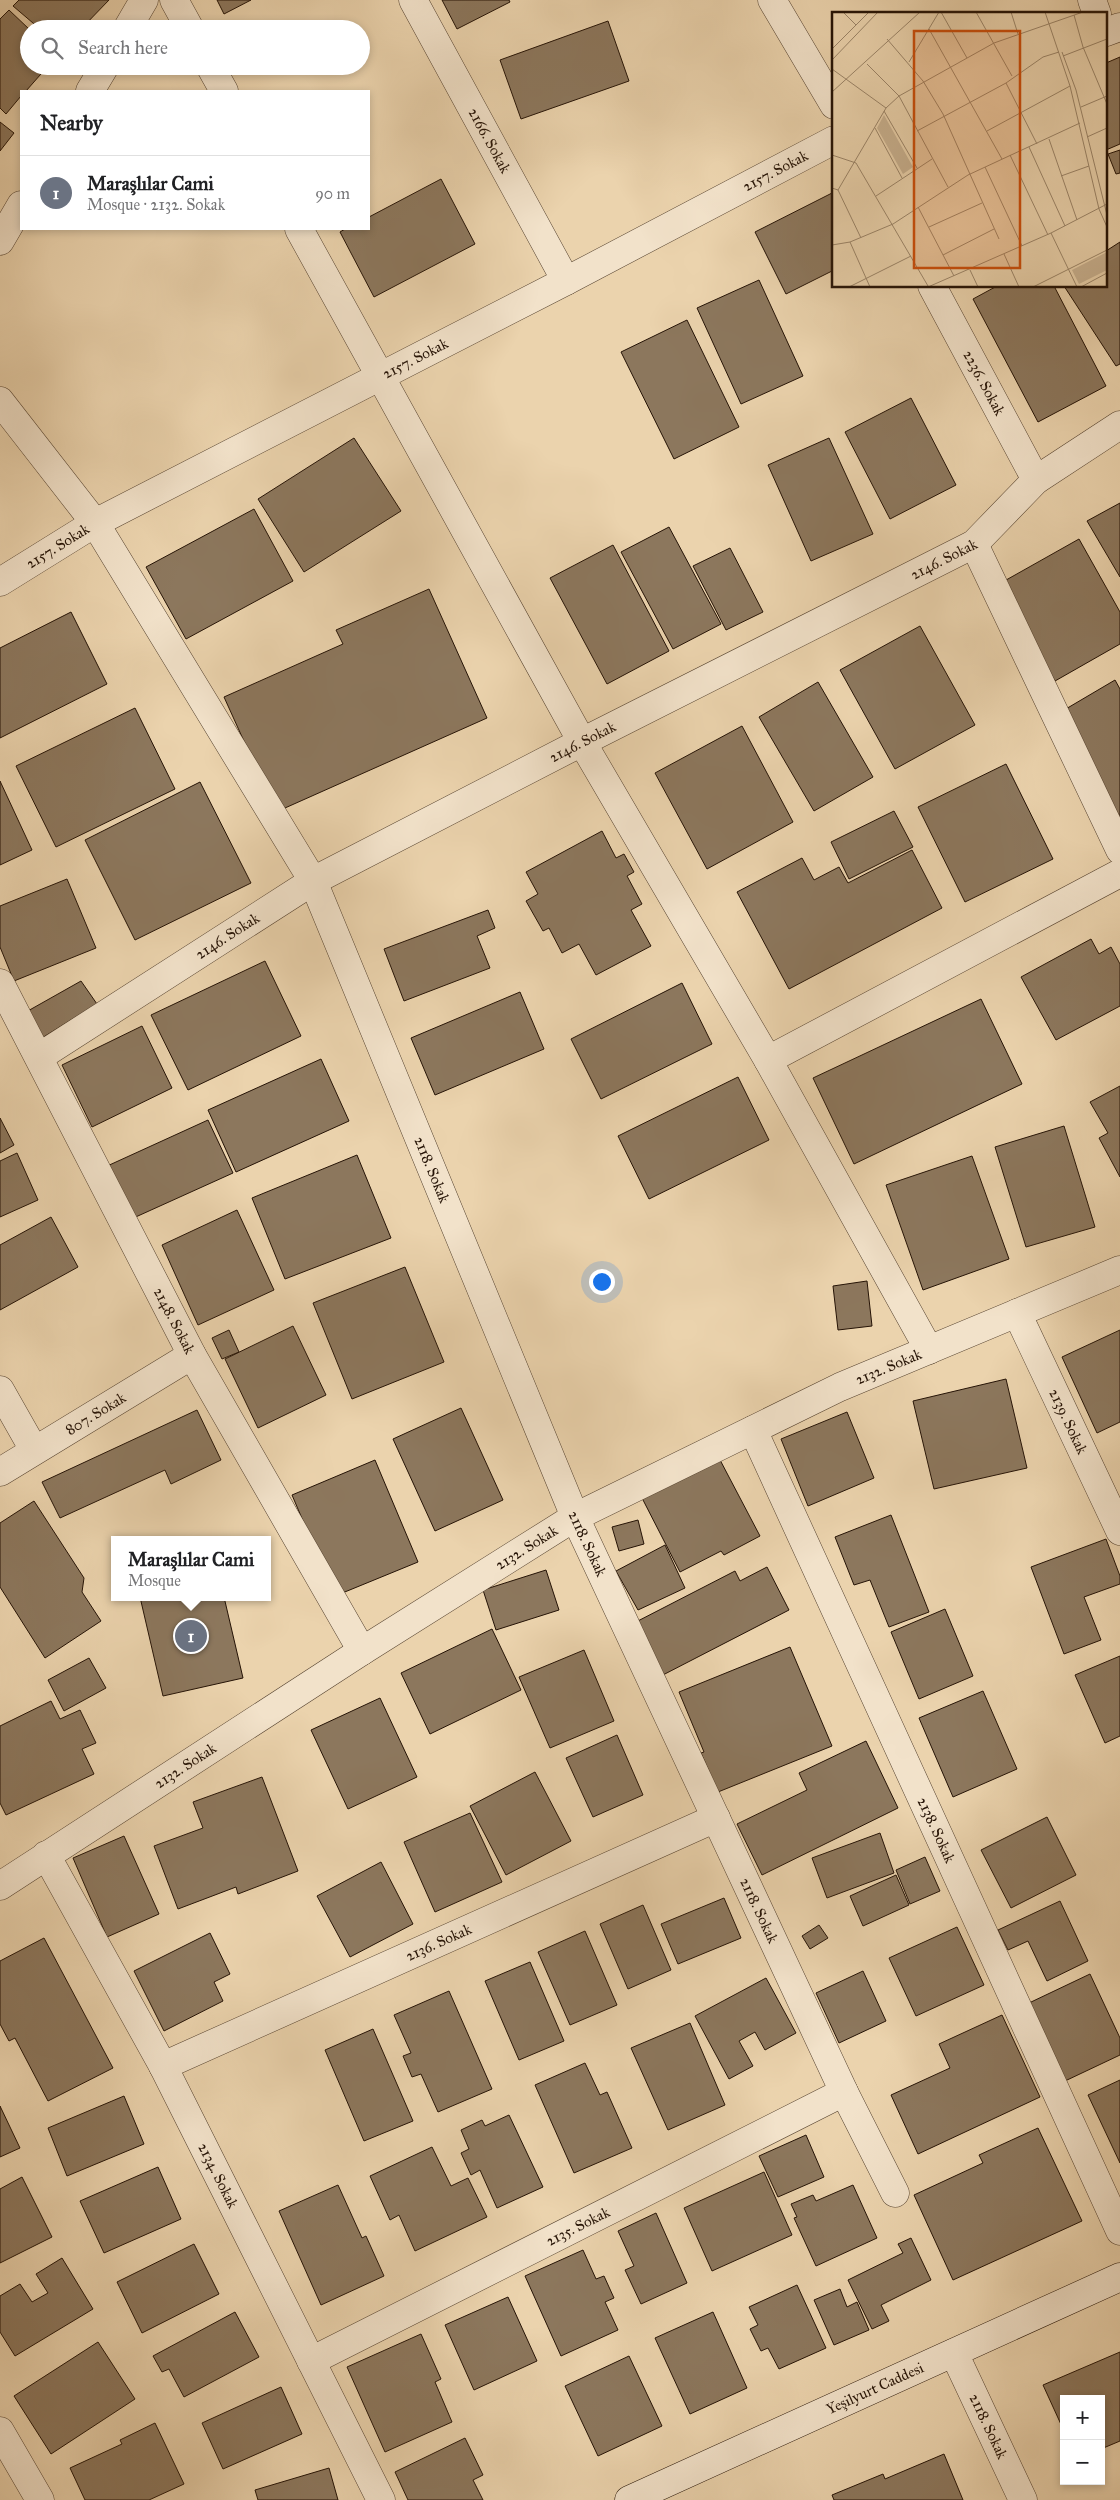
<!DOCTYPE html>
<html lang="en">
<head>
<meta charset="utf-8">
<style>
  :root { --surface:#fff; --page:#f6f6f6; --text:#202124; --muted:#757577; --line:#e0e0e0; --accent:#2563eb }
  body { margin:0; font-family:"IM FELL Great Primer",serif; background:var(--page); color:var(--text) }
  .controls { position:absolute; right:15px; bottom:15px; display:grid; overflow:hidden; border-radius:0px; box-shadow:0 2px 8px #0003 }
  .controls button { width:45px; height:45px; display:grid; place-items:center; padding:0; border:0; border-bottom:1px solid var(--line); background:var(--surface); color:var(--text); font:25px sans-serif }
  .you { position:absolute; left:601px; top:1281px; width:18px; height:18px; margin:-12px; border:4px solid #fff; border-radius:50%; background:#1a73e8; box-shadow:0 0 0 8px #1a73e833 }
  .badge { display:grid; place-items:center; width:32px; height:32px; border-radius:50%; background:var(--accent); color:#fff; font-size:16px; font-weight:700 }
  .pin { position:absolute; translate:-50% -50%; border:2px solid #fff; box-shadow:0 1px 5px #0006 }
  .popup { position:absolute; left:111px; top:1536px; width:160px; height:65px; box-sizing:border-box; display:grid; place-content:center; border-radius:0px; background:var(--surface); filter:drop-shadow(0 1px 4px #0005); font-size:16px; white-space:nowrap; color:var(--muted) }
  .popup b { font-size:19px; color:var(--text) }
  .popup::after { content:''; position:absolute; left:50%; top:100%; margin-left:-10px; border:10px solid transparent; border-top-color:var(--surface) }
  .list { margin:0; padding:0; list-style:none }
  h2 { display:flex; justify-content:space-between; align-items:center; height:65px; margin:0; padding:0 20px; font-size:21px }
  h2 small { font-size:16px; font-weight:400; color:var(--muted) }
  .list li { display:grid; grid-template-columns:32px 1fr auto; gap:15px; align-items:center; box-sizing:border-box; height:75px; padding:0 20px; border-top:1px solid var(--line) }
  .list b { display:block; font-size:19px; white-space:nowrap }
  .list p { margin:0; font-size:16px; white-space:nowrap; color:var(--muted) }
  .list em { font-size:16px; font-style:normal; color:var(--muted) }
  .icon { flex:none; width:28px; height:28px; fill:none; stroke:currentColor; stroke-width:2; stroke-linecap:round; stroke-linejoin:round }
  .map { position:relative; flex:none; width:1120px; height:2500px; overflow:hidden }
  .search { position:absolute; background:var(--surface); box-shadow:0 2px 8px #0003; left:20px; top:20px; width:350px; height:55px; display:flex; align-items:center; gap:12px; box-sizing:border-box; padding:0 18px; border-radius:28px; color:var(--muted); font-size:19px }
  .panel { position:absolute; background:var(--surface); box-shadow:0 2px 8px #0003; left:20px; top:90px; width:350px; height:140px; border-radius:0px }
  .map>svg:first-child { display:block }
  .building { fill:#8c775d; stroke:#251306 }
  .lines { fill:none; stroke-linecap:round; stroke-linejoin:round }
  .street-casing { stroke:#564330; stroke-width:29 }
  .secondary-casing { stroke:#251306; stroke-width:29 }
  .street { stroke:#f2e2ca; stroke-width:28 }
  .secondary { stroke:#f2e2ca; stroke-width:28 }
  .labels { text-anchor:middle; stroke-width:4; stroke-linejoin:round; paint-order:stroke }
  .street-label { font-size:15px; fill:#251306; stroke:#f2e2ca }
  .inset-road { fill:none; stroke:#9c866a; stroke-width:1 }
  .view { fill:#cb4e0b; fill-opacity:0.15; stroke:#cb4e0b; stroke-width:2.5 }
  .inset-edge { fill:none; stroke:#251306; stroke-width:2.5 }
</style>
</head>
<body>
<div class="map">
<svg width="1120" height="2500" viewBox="0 0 1120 2500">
  <rect width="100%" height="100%" fill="#ebd3ad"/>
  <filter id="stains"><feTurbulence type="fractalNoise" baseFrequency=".004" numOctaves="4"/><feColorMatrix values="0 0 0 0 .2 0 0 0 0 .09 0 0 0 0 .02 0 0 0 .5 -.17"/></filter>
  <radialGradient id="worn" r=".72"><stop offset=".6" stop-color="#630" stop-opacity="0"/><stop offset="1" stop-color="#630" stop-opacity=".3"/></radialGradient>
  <!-- building -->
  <path class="building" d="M19 0H109L81 29H40L13 6Z
    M217 0H251L224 14Z
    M442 0H509L510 2 457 29Z
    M9 10 29 29V66H48L26 91H21V96L6 114 0 108V19Z
    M608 21 629 81 521 119 500 60Z
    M1120 57V144L1106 150V63Z
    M0 122 14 133 0 151Z
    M1120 150V173L1116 174 1108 154Z
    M441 179 475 244 374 297 340 232 345 229H369V217Z
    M834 192V270L786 294 755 232Z
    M1120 242V364L1116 366 1064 286H1106V251Z
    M759 280 803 376 741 404 697 308Z
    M997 286H1054L1106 386 1038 422 973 299Z
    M687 320 739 427 674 459 621 352Z
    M911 398 956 485 890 519 845 432Z
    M354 438 401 511 304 572 258 499Z
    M829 438 873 534 811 561 768 465Z
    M1120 503V577L1087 521Z
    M254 509 293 581 186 639 146 567Z
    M669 527 721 624 673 649 621 552Z
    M1079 539 1120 612V644L1055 681 999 584Z
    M613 545 669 651 607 684 550 578Z
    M730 548 763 612 726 630 693 566Z
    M429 589 487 718 276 812 224 697 343 644 336 630Z
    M71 612 107 684 0 738V648Z
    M920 626 975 725 895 769 840 670Z
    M1115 680 1120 689V815L1113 818 1059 713Z
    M818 682 873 777 814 811 759 717Z
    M135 708 175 789 56 847 16 766Z
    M742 726 793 822 707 869 655 773Z
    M1006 764 1053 859 965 902 918 807Z
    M0 781 32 850 0 865Z
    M200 782 251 883 135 940 85 840Z
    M894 811 913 847 849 879 831 842Z
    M602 831 616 858 624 854 634 872 627 876 642 904 631 910 651 946 596 975 579 944 562 953 549 928 543 931 526 901 538 894 526 872Z
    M912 850 942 908 789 989 737 892 802 858 814 880 839 867 848 883Z
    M67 879 96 948 14 981 0 947V906Z
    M488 910 495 928 477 936 490 968 404 1001 384 949Z
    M1091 939 1099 954 1111 947 1120 964V1006L1056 1040 1021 977Z
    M265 961 301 1036 188 1090 151 1015Z
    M81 981 97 1004 42 1038 26 1012Z
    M682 983 712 1044 601 1099 571 1039Z
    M520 992 544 1049 435 1095 411 1038Z
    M981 999 1022 1084 854 1164 813 1078Z
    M142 1026 172 1088 92 1127 62 1065Z
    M321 1059 349 1121 236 1172 208 1110Z
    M738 1077 769 1140 649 1199 618 1136Z
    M1120 1086V1177L1099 1138 1108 1133 1090 1102Z
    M0 1118 14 1145 0 1153Z
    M208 1120 233 1173 129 1220 105 1167Z
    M1064 1126 1095 1227 1026 1247 995 1147Z
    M17 1153 38 1200 0 1217V1161Z
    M357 1155 391 1238 285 1279 252 1198Z
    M972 1156 1009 1259 923 1290 886 1185Z
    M237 1210 274 1290 198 1325 162 1245Z
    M51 1217 78 1267 0 1310V1245Z
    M405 1267 444 1362 352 1399 313 1303Z
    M867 1281 872 1326 838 1330 833 1286Z
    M293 1326 326 1395 258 1428 225 1359Z
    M229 1330 239 1352 222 1359 212 1338Z
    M1120 1330V1422L1097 1433 1062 1357Z
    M1006 1379 1027 1468 934 1489 913 1401Z
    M461 1408 503 1500 435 1531 393 1439Z
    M197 1410 221 1460 171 1484 165 1470 60 1518 42 1482Z
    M847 1412 874 1478 808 1506 781 1439Z
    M719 1458 760 1536 724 1555 721 1551 680 1572 642 1498Z
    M375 1460 418 1562 335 1596 292 1495Z
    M34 1501 84 1578 82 1592 101 1621 45 1658 0 1587V1523Z
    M891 1515 929 1612 889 1627 870 1580 854 1585 835 1537Z
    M638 1520 644 1544 619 1551 612 1527Z
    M1106 1539 1120 1576V1584L1084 1597 1101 1640 1064 1654 1031 1567Z
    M665 1545 685 1588 638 1610 616 1571Z
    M767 1567 789 1610 659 1677 632 1624 735 1571 740 1581Z
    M546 1570 559 1610 496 1630 483 1590Z
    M140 1597H224L243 1678 163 1696Z
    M945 1609 973 1676 919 1699 891 1632Z
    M492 1629 521 1690 430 1734 401 1673Z
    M790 1647 832 1746 718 1792 701 1753 704 1752 679 1692Z
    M584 1650 614 1721 550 1748 519 1677Z
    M1120 1656V1736L1105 1743 1075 1675Z
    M89 1658 106 1688 64 1711 48 1680Z
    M983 1691 1017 1769 953 1797 919 1718Z
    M380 1698 417 1777 348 1809 311 1730Z
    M51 1701 60 1719 80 1710 96 1743 82 1749 94 1774 6 1815 0 1803V1726Z
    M617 1735 643 1795 593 1817 566 1758Z
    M866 1741 898 1808 762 1875 737 1824 807 1790 799 1773Z
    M535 1772 571 1841 506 1875 470 1806Z
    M262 1777 298 1871 238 1894 236 1887 178 1909 154 1846 203 1828 193 1802Z
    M470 1813 502 1882 435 1912 404 1842Z
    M1047 1817 1076 1875 1011 1908 981 1850Z
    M880 1833 894 1873 827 1898 812 1858Z
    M124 1836 159 1914 107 1937 73 1858Z
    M925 1857 940 1891 910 1904 896 1870Z
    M381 1862 413 1924 350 1957 317 1896Z
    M896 1875 909 1905 863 1926 850 1896Z
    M724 1898 741 1938 678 1964 661 1924Z
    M1060 1901 1088 1961 1047 1981 1028 1941 1008 1950 998 1930Z
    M643 1905 671 1970 628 1989 600 1924Z
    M819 1925 828 1938 810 1949 802 1936Z
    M957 1927 984 1985 916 2016 889 1958Z
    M585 1931 617 2005 570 2025 538 1952Z
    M210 1933 230 1974 214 1982 223 2001 164 2031 134 1971Z
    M44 1938 113 2068 48 2101 15 2038 9 2041 0 2024V1961Z
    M530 1962 564 2041 519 2060 485 1981Z
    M863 1971 886 2021 839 2043 816 1993Z
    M1090 1974 1120 2038V2055L1065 2081 1029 2003Z
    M766 1978 796 2033 765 2050 755 2032 739 2041 753 2066 729 2079 695 2016Z
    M449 1991 492 2089 438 2112 421 2074 412 2077 403 2056 411 2053 394 2015Z
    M1002 2015 1040 2097 918 2154 891 2095 950 2068 939 2044Z
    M690 2023 725 2105 668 2130 631 2048Z
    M373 2029 413 2121 364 2141 325 2050Z
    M585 2063 600 2095 607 2092 632 2148 574 2173 535 2085Z
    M1120 2080V2163L1088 2095Z
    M124 2096 144 2144 67 2176 48 2128Z
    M0 2106 20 2148 0 2157Z
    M509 2115 543 2187 497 2208 480 2170 471 2175 461 2153 469 2149 461 2130 482 2120 485 2126Z
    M1038 2128 1082 2221 953 2280 914 2195 983 2163 979 2155Z
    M806 2135 824 2177 778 2197 759 2156Z
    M432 2147 451 2186 468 2178 487 2217 415 2251 399 2215 390 2220 370 2176Z
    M158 2167 181 2219 104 2253 80 2201Z
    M764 2172 792 2235 712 2271 684 2208Z
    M22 2177 52 2237 0 2263V2189Z
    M338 2185 362 2238 366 2236 384 2276 321 2305 279 2211Z
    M853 2185 877 2238 816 2266 794 2218 797 2217 791 2204 813 2195 816 2201Z
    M656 2213 687 2283 641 2304 625 2270 634 2266 618 2231Z
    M911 2238 931 2280 881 2305 889 2321 872 2329 848 2280 903 2253 898 2244Z
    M194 2244 219 2294 142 2333 117 2282Z
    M583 2250 596 2279 604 2276 614 2298 605 2302 618 2330 561 2356 525 2276Z
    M62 2258 93 2309 15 2356 0 2332V2296L20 2284 32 2302 48 2293 36 2274Z
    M797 2285 826 2348 779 2369 768 2348 761 2351 750 2329 758 2325 749 2307Z
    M840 2289 847 2307 857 2302 869 2330 834 2345 814 2300Z
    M508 2297 537 2361 474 2390 445 2325Z
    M235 2312 259 2357 184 2397 169 2369 162 2372 153 2356Z
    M713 2312 747 2388 690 2414 655 2338Z
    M421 2334 441 2379 435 2382 452 2422 385 2452 347 2367Z
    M98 2342 135 2399 51 2454 14 2396Z
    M1120 2352V2441L1101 2449V2399H1064V2431L1043 2385Z
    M629 2356 662 2426 598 2456 565 2386Z
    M281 2387 302 2434 223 2469 202 2423Z
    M155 2423 184 2484 149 2500H85L70 2468 122 2444 120 2440Z
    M465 2438 483 2475 473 2480 483 2500H408L395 2472Z
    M944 2454 963 2500H834L832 2495 883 2474 885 2479Z
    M329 2468 338 2500H258L255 2490Z"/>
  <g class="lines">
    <defs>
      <g id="street">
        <path d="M174 0 190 29"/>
        <path id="s1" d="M413 0 566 281"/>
        <path d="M772 0 834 105"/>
        <path d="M1092 0 1097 14"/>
        <path d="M127 29 144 0"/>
        <path d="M1106 32 1120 27"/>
        <path d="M210 66 224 91"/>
        <path d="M90 91 105 66"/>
        <path d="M299 229 582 742 768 1060 929 1350"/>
        <path d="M0 241 21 205"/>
        <path id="s2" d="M932 286 1036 480"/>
        <path id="s3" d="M0 401 95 523 313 881 575 1517 844 2092 895 2193"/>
        <path d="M974 544 1120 850"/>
        <path id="s4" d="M0 582 95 523 566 281 834 140"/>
        <path id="s5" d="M0 983 192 1355 362 1651"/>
        <path id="s6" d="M39 1057 313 881 582 742 974 544 1036 480 1120 425"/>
        <path d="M768 1060 1120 873"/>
        <path id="s7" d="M1017 1313 1120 1531"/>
        <path d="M0 1390 34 1450"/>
        <path id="s8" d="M753 1430 1120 2231"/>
        <path id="s9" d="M0 1472 192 1355"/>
        <path id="s10" d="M46 1855 163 2066 381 2500"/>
        <path id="s11" d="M0 1886 362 1651 575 1517 840 1387 1120 1270"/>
        <path id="s12" d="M163 2066 716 1818"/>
        <path id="s13" d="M954 2353 1023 2500"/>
        <path id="s14" d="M311 2361 844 2092"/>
        <path d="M0 2431 40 2500"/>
      </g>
      <g id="secondary">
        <path id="s15" d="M629 2500 1120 2277"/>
      </g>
    </defs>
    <!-- street casing -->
    <use href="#street" class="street-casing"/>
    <!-- secondary casing -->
    <use href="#secondary" class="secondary-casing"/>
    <!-- street -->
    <use href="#street" class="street"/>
    <!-- secondary -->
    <use href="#secondary" class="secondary"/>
  </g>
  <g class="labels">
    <!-- street labels -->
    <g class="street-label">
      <text dy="5" stroke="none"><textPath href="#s1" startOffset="160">2166. Sokak</textPath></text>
      <text dy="5" stroke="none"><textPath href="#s4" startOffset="878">2157. Sokak</textPath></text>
      <text dy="5" stroke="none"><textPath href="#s4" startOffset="472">2157. Sokak</textPath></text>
      <text dy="5" stroke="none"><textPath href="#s2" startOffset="110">2236. Sokak</textPath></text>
      <text dy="5" stroke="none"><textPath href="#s4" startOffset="68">2157. Sokak</textPath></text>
      <text dy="5" stroke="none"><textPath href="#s6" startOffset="1034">2146. Sokak</textPath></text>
      <text dy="5" stroke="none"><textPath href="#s6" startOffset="629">2146. Sokak</textPath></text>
      <text dy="5" stroke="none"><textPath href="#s6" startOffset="224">2146. Sokak</textPath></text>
      <text dy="5" stroke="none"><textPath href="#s3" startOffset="886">2118. Sokak</textPath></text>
      <text dy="5" stroke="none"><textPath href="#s5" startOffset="380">2148. Sokak</textPath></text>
      <text dy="5" stroke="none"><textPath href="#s11" startOffset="1031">2132. Sokak</textPath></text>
      <text dy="5" stroke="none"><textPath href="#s9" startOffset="112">807. Sokak</textPath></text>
      <text dy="5" stroke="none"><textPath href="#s7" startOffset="120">2139. Sokak</textPath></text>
      <text dy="5" stroke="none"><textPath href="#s3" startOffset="1291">2118. Sokak</textPath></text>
      <text dy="5" stroke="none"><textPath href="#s11" startOffset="626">2132. Sokak</textPath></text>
      <text dy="5" stroke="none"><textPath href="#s11" startOffset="221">2132. Sokak</textPath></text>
      <text dy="5" stroke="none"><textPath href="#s8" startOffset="440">2138. Sokak</textPath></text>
      <text dy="5" stroke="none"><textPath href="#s3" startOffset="1696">2118. Sokak</textPath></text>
      <text dy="5" stroke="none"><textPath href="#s12" startOffset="302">2136. Sokak</textPath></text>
      <text dy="5" stroke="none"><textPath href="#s10" startOffset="364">2134. Sokak</textPath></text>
      <text dy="5" stroke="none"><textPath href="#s14" startOffset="299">2135. Sokak</textPath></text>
      <text dy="5" stroke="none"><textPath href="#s15" startOffset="270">Yeşilyurt Caddesi</textPath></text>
      <text dy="5" stroke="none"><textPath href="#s13" startOffset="81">2118. Sokak</textPath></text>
    </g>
  </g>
  <!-- overview -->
  <g transform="translate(832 12)">
    <rect width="275" height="275" fill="#ebd3ad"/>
    <path d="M52 103 81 155 71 162 45 116ZM275 240V258L247 272 240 258Z" fill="#c9b291"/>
    <path class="inset-road" d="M11 0 24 13M109 0 135 46M144 0 180 64M179 0 186 22M213 0 238 74 267 197 275 215M242 3 251 35 275 92M97 17 170 147M55 27 91 69 111 102 167 227M0 37 37 0M230 40 244 78 275 203M231 44 275 27M0 48 46 0M77 50 107 0M35 52 67 84 116 175M0 57 54 96M174 71 205 132M0 80 88 0M249 95 275 84M52 99 85 156M43 116 70 166M85 119 174 71 211 45 227 40M155 119 238 74M255 125 275 116M217 127 245 208M197 135 233 214M0 143 24 151 96 274M178 143 216 223M153 155 190 234M229 164 257 154M0 176 6 178 29 226M6 178 54 96 67 84 162 31 251 0M44 184 100 147M86 195 122 264M97 215 150 191M219 221 245 275M18 230 38 275M0 233 18 230 61 212 136 163 248 111M172 242 187 275M111 243 162 217M138 258 146 275M17 275 79 244M96 275 219 221 275 192M201 275 275 238M249 275 275 261"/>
    <path class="view" d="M82 19H188V256H82Z"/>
    <rect width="275" height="275" class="inset-edge"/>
  </g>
  <rect width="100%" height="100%" filter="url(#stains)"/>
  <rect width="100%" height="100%" fill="url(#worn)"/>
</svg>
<div class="controls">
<button>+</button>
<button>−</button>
</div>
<div class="you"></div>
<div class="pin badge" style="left:191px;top:1636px;background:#6b7280">1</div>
<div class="popup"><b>Maraşlılar Cami</b>Mosque</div>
<div class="search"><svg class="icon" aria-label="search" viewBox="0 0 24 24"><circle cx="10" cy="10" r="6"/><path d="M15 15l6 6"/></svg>Search here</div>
<section class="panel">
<h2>Nearby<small></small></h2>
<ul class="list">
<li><span class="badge" style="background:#6b7280">1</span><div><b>Maraşlılar Cami</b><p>Mosque · 2132. Sokak</p></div><em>90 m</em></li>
</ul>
</section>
</div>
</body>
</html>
